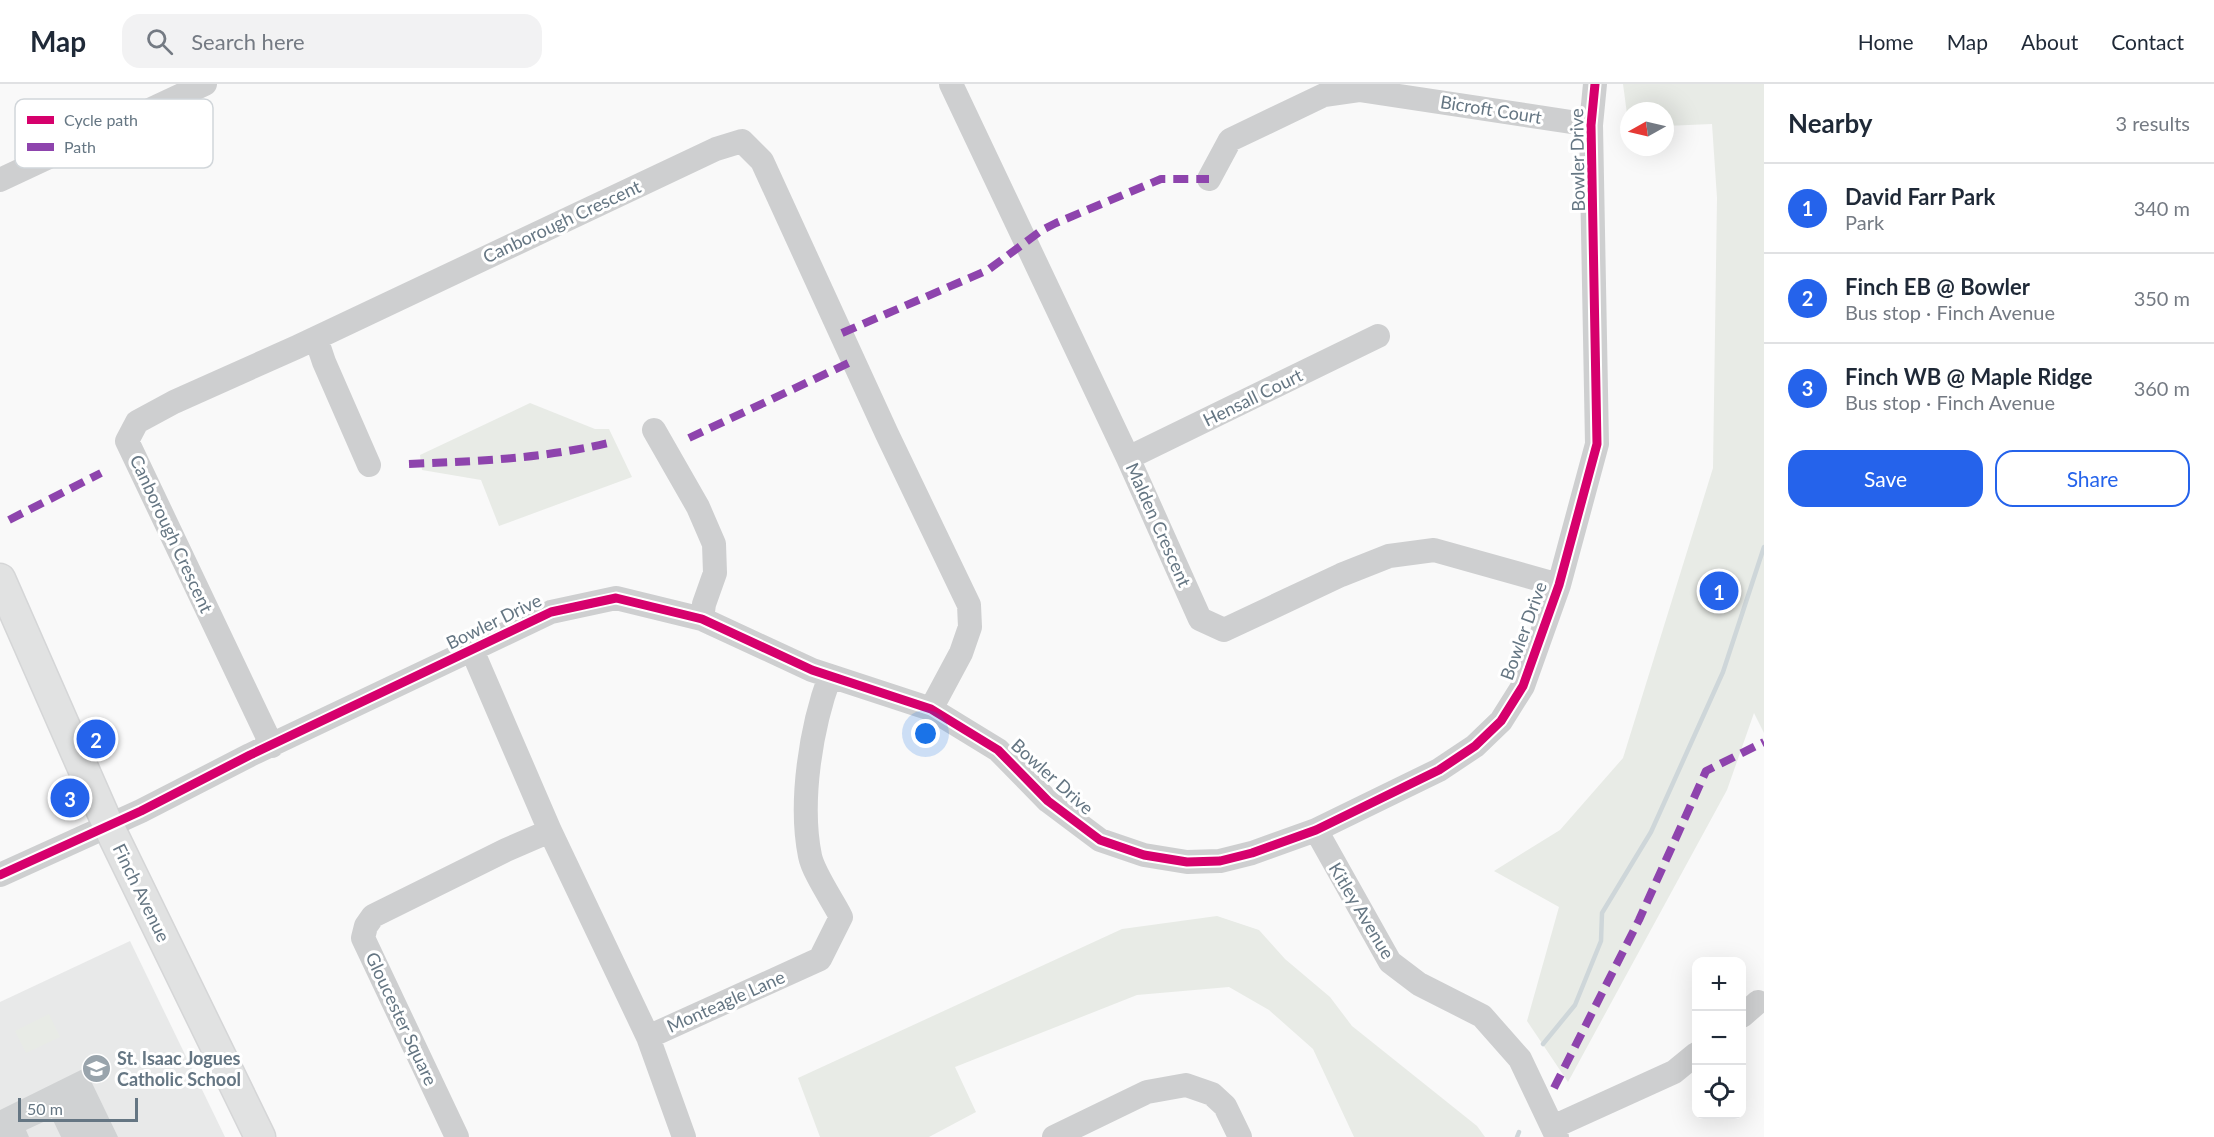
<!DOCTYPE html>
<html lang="en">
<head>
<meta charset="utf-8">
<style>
  :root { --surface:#fff; --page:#f2f2f3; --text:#1f2937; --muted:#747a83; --line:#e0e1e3; --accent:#2563eb }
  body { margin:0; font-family:Lato,sans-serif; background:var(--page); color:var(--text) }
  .controls { position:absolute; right:18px; bottom:18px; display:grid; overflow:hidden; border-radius:12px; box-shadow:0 6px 24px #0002 }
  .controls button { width:54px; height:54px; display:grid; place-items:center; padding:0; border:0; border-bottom:2px solid var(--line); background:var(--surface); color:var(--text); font:30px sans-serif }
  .compass { position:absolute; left:1620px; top:18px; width:54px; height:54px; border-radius:50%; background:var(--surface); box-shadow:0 6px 24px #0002; rotate:262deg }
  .scale { position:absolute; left:18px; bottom:15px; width:120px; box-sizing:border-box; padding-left:6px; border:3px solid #657683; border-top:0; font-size:16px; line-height:21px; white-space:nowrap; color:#657683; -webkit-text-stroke:4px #fff; paint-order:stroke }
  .you { position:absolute; left:926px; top:650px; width:21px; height:21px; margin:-15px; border:4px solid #fff; border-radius:50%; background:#1a73e8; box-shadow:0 0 0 9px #1a73e833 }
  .badge { display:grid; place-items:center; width:39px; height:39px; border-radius:50%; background:var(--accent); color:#fff; font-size:20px; font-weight:700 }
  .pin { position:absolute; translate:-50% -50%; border:3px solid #fff; box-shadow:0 2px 6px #0006 }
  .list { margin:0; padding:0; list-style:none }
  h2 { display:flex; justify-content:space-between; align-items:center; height:78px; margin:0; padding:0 24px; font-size:26px }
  h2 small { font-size:20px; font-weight:400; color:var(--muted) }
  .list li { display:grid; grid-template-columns:39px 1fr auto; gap:18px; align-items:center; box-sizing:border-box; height:90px; padding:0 24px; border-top:2px solid var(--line) }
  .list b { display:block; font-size:22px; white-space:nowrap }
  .list p { margin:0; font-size:20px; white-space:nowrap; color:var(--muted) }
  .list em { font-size:20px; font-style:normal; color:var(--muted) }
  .actions { display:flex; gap:12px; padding:18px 24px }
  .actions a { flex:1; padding:14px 0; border:2px solid var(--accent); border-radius:18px; text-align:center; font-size:21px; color:var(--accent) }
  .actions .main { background:var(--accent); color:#fff }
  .icon { flex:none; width:33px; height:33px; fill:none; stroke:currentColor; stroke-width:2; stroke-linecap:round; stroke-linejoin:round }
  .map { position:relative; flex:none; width:1764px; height:1053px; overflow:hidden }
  header { display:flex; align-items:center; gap:36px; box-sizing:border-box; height:84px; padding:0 30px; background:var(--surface); border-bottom:2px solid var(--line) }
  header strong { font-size:28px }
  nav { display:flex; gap:33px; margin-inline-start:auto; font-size:21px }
  .search { width:420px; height:54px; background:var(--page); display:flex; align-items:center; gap:15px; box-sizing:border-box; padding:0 21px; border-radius:18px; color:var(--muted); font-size:22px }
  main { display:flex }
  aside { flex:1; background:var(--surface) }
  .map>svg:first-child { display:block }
  .built { fill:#e8e9e9 }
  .green { fill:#e8ebe6 }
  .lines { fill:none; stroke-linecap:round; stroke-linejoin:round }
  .stream { stroke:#ced6d9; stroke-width:4.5 }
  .building { fill:#d0d2d3 }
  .major-casing { stroke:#d5d6d7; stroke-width:33 }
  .minor { stroke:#cecfd0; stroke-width:24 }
  .major { stroke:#e1e2e2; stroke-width:30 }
  .quiet { stroke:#8e44ad; stroke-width:8; stroke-dasharray:15 8; stroke-linecap:butt }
  .cycleway-casing { stroke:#fff; stroke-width:13 }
  .cycleway { stroke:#d6006c; stroke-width:9 }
  .labels { text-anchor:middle; stroke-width:6; stroke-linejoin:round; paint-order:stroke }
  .street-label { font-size:18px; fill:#657683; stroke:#fff }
  .poi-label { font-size:18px; font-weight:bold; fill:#657683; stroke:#fff; text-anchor:start }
  .key { fill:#fff; stroke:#d1d6da; stroke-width:1.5 }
  .key-label { font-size:16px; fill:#657683 }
</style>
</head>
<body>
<header>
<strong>Map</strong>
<div class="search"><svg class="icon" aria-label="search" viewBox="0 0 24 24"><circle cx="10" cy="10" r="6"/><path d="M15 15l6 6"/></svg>Search here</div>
<nav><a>Home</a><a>Map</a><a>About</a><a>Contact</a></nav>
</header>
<main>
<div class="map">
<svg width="1764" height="1053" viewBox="0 0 1764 1053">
  <rect width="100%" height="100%" fill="#f9f9f9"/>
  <!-- built -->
  <path class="built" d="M130 857 225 1053H0V918Z"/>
  <!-- green -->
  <path class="green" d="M1623 0H1764V649L1754 629 1727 706 1568 998 1527 937 1559 823 1494 787 1560 746 1623 674 1713 384 1717 114 1712 40 1665 42V27H1629V45Z
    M530 319 595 345H609L632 393 499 442 481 396 422 386 420 371Z
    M1217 832 1259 846 1285 875 1330 913 1352 942 1477 1042 1485 1053H1354L1313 965 1269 926 1229 903 1137 911 955 983 976 1028 929 1053H820L798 994 1122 845Z
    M49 930 60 953 26 969 15 947Z"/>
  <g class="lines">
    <!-- stream -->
    <path class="stream" d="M1543 960 1575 921 1601 857 1602 829 1651 748 1723 588 1764 463
      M1517 1053 1519 1048"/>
  </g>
  <!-- building -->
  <path class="building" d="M99 977 92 999 118 1053H61L52 1034 26 1046 29 1053H0V1026Z"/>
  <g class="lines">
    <defs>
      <path id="major" d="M0 495 108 741 260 1053"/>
    </defs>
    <!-- major casing -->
    <use href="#major" class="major-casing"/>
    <!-- minor -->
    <path class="minor" d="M951 0 1128 374 1200 535 1224 546 1341 491 1389 472 1434 466 1559 501
      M1209 95 1230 56 1324 11 1359 6 1591 41
      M0 96 205 0
      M316 254 324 278 369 381
      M654 346 698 423 714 460 715 489 704 520 702 535
      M1128 374 1378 252
      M472 566 550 747 648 953 684 1053
      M272 662 127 357 137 338 174 318 297 263 716 65 742 57 762 77 887 350 969 521 970 543 961 569 931 625
      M1316 746 1390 878 1419 900 1482 932 1520 975 1557 1053
      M0 791 141 727 250 671 551 528 616 514 702 535 812 586 931 625 998 666 1048 717 1100 756 1144 771 1187 778 1220 777 1252 769 1316 746 1439 686 1475 662 1501 637 1523 602 1559 501 1597 360 1591 41 1595 0
      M1742 932 1758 918
      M648 953 820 875 841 833C833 817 813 788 810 772 799 718 811 643 830 592
      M1553 1043 1674 988 1696 970
      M457 1053 363 854 366 842 373 832 506 766 550 747
      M1054 1053 1147 1008 1186 1001 1212 1010 1225 1022 1240 1053"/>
    <!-- major -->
    <use href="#major" class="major"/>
    <!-- quiet -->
    <path class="quiet" d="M842 249 988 186 1042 146 1056 139 1161 95H1209
      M689 354 855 276
      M409 380C478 377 540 375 608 359
      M9 436 101 389
      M1554 1004 1639 836 1706 687 1764 658"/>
    <defs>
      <path id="cycleway" d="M0 791 141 727 250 671 551 528 616 514 702 535 812 586 931 625 998 666 1048 717 1100 756 1144 771 1187 778 1220 777 1252 769 1316 746 1439 686 1475 662 1501 637 1523 602 1559 501 1597 360 1591 41 1595 0"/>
    </defs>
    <!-- cycleway casing -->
    <use href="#cycleway" class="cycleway-casing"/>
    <!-- cycleway -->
    <use href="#cycleway" class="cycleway"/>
  </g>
  <!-- icons -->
  <defs>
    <symbol id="school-disc" viewBox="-11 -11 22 22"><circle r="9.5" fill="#99a4ac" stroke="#fff"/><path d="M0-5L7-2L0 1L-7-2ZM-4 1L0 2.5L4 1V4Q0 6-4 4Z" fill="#fff"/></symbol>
  </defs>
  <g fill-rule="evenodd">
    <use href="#school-disc" x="80" y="968" width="33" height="33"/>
  </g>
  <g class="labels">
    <!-- street labels -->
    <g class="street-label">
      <text transform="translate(1491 26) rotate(9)" y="6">Bicroft Court</text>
      <text transform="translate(1578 76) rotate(-91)" y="6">Bowler Drive</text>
      <text transform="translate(562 138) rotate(-25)" y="6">Canborough Crescent</text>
      <text transform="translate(1253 314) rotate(-26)" y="6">Hensall Court</text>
      <text transform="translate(1158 441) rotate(66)" y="6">Malden Crescent</text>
      <text transform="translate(171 450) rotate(65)" y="6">Canborough Crescent</text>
      <text transform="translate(494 538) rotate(-26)" y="6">Bowler Drive</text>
      <text transform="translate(1524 547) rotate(-70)" y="6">Bowler Drive</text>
      <text transform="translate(1052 693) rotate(42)" y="6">Bowler Drive</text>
      <text transform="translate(141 809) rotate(64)" y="6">Finch Avenue</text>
      <text transform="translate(1361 827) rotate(59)" y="6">Kitley Avenue</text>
      <text transform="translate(726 918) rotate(-24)" y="6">Monteagle Lane</text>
      <text transform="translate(401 935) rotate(65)" y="6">Gloucester Square</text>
    </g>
    <!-- poi labels -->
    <g class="poi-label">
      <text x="117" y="981">St. Isaac Jogues<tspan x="117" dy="21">Catholic School</tspan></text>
    </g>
  </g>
  <!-- legend -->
  <rect x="15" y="15" width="198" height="69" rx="9" class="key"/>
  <rect x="27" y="32" width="27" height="8" fill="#d6006c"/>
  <rect x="27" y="59" width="27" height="8" fill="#8e44ad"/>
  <g class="key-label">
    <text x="64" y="42">Cycle path</text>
    <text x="64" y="69">Path</text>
  </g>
</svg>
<div class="controls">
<button>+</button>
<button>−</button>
<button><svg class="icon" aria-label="locate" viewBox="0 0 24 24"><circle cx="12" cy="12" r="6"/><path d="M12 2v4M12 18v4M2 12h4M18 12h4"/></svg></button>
</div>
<svg class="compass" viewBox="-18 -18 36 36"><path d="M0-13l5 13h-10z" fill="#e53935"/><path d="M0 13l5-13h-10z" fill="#747a83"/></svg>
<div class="scale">50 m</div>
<div class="you"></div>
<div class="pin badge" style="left:1719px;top:507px">1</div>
<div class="pin badge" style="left:96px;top:655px">2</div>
<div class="pin badge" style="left:70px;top:714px">3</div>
</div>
<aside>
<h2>Nearby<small>3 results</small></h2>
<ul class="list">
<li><span class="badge">1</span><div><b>David Farr Park</b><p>Park</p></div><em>340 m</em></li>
<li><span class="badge">2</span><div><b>Finch EB @ Bowler</b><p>Bus stop · Finch Avenue</p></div><em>350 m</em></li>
<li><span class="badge">3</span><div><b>Finch WB @ Maple Ridge</b><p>Bus stop · Finch Avenue</p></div><em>360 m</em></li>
</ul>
<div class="actions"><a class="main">Save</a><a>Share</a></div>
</aside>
</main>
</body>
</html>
